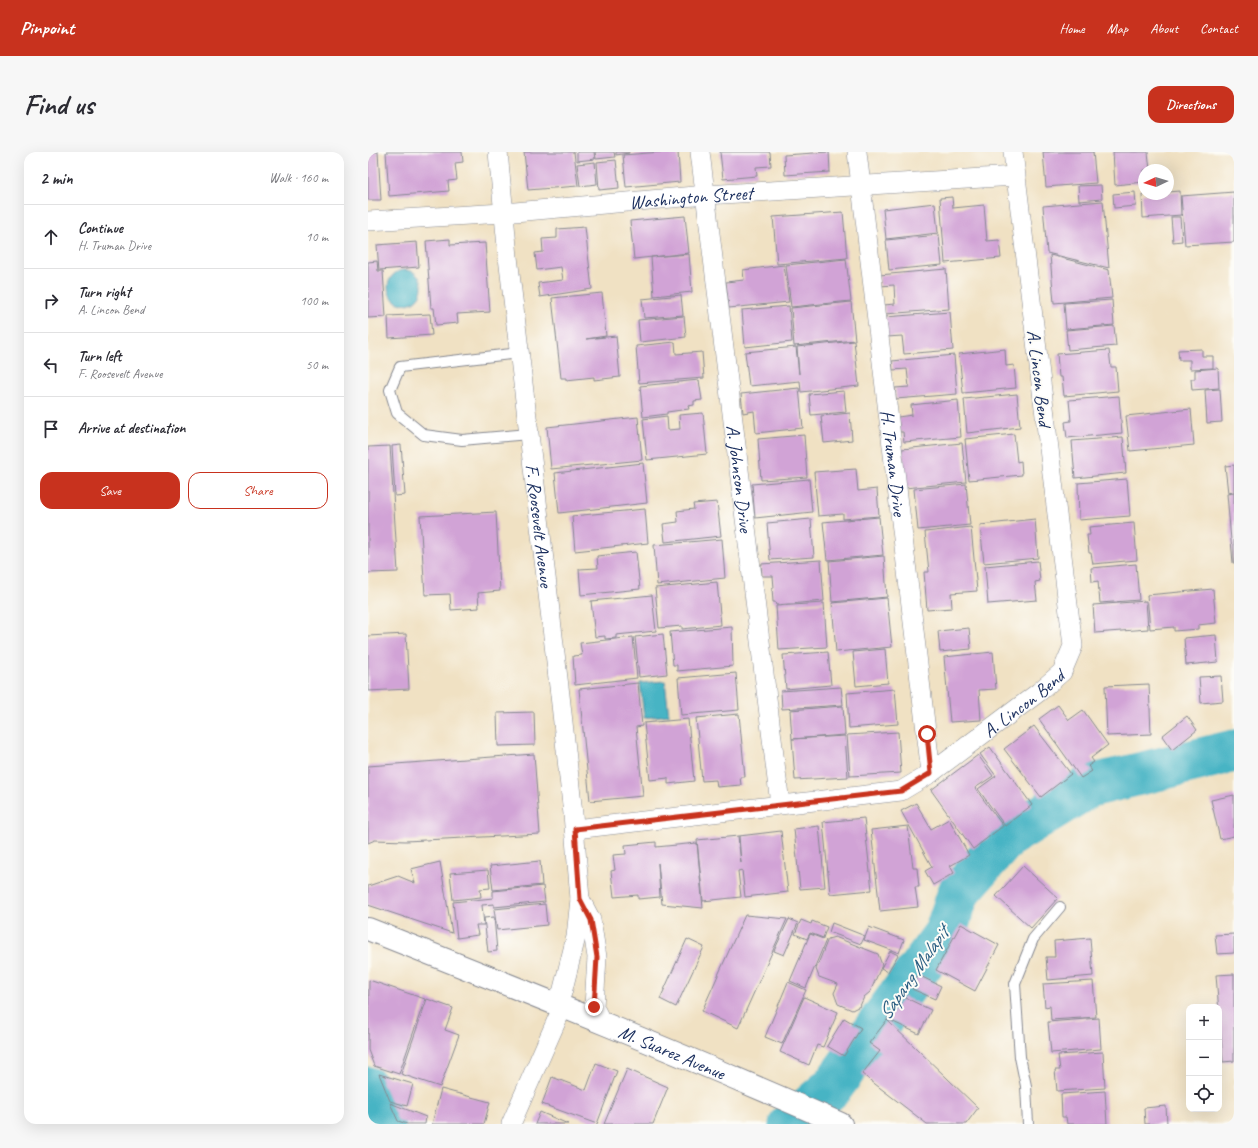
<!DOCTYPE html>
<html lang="en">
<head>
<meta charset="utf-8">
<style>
  :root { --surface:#fff; --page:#f7f7f7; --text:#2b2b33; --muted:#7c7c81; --line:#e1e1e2; --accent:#c8321e }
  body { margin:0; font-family:Caveat,sans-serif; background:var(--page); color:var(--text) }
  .controls { position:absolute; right:12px; bottom:12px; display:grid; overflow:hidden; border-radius:8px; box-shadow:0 4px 16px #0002 }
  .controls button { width:36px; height:36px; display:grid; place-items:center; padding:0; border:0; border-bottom:1px solid var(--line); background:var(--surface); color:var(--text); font:20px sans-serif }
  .compass { position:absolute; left:770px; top:12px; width:36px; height:36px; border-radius:50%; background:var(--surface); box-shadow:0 4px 16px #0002; rotate:266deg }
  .stop { position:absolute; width:12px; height:12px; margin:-9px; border:3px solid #c8321e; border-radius:50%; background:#fff }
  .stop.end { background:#c8321e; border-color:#fff; box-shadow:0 1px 4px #0008 }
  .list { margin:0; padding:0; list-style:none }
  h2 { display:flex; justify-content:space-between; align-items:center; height:52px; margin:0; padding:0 16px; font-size:17px }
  h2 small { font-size:13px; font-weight:400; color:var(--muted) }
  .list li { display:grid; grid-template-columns:26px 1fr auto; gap:12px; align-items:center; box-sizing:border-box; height:64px; padding:0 16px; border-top:1px solid var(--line) }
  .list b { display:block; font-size:15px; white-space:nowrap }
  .list p { margin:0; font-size:13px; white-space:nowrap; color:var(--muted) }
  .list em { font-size:13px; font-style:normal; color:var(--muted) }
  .actions { display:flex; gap:8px; padding:12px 16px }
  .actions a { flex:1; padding:9px 0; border:1px solid var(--accent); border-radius:12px; text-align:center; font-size:14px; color:var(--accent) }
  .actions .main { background:var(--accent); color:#fff }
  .icon { flex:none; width:22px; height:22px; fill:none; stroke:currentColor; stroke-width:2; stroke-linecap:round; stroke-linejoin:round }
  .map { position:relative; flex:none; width:866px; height:972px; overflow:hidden; border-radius:12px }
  header { display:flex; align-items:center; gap:24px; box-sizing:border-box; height:56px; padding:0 20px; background:var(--accent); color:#fff }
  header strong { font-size:19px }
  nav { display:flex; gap:22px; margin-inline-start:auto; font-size:14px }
  .intro { display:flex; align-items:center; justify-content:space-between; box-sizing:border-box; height:96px; padding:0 24px }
  h1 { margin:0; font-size:28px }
  .button { padding:10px 18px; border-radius:12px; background:var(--accent); color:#fff; font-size:14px; font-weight:700 }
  main { display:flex; gap:24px; padding:0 24px }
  aside { flex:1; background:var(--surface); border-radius:12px; box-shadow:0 4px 16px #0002 }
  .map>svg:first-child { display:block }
  .water { fill:#47b4c4; stroke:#317291 }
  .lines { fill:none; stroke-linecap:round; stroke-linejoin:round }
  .river { stroke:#47b4c4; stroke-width:43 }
  .building { fill:#d1a3d6 }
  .service-casing { stroke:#868890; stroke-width:12 }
  .minor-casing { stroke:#868890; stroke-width:20 }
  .tertiary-casing { stroke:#868890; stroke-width:24 }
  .service { stroke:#fff; stroke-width:10 }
  .minor { stroke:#fff; stroke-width:19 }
  .tertiary { stroke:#fff; stroke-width:22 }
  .route { stroke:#c8321e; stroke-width:5 }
  .labels { text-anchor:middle; stroke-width:4; stroke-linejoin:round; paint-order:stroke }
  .street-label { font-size:19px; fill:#1b2f5e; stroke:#fdfcf7 }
  .water-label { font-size:20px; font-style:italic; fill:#2a5e82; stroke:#fdfcf7 }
</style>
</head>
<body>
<header>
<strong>Pinpoint</strong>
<nav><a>Home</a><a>Map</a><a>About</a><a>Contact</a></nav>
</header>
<div class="intro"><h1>Find us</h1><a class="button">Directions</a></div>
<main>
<aside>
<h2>2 min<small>Walk · 160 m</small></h2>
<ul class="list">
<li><svg class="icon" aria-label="ahead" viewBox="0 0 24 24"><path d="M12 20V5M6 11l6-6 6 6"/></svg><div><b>Continue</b><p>H. Truman Drive</p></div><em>10 m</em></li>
<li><svg class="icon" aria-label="right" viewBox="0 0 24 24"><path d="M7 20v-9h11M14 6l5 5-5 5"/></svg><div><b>Turn right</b><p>A. Lincon Bend</p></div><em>100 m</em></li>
<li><svg class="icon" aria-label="left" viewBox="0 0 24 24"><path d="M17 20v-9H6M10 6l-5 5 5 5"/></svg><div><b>Turn left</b><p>F. Roosevelt Avenue</p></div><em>50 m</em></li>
<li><svg class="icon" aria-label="arrive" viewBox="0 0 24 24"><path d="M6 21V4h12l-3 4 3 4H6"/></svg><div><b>Arrive at destination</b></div></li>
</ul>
<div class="actions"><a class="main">Save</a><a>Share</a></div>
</aside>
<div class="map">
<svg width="866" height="972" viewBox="0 0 866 972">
  <rect width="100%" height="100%" fill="#fdfcf7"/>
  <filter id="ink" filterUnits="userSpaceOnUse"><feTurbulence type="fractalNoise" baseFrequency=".025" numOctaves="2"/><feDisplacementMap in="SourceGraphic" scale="8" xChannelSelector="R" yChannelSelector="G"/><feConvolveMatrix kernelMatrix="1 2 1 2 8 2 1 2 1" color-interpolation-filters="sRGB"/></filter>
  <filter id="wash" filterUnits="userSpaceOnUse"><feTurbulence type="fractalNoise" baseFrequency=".012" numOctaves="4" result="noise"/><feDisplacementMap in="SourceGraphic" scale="16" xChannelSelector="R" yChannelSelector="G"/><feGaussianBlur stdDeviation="0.9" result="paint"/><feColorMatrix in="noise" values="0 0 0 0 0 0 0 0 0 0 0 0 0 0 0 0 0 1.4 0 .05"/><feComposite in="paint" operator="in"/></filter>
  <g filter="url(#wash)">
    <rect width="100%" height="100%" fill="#f0e1c3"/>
    <!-- water -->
    <path class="water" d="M20 135a17 17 0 1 1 34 0a17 17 0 1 1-34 0Z
      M297 529 301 563 276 566 272 531Z"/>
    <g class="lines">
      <!-- river -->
      <path class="river" d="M0 936 16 972
        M422 972 464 935 577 781 591 740 639 685 722 634 866 599"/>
    </g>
    <g id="blocks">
      <!-- building -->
      <path class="building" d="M0 0H10L13 48H0Z
        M18 0H94L95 10 87 11 89 28 80 29 81 39 21 44Z
        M156 0H206L210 34 160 38Z
        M209 0H226L227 7 209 9Z
        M227 0H246L247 5 228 7Z
        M248 0H261V1L248 3Z
        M293 0H310L312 30 258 35 255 3Z
        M352 0H402L403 14 388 15 389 24 355 27Z
        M461 0 462 20 417 23 416 3Z
        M675 0H725L728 31 678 35Z
        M745 0H780L782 18H776V30L747 33Z
        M248 8 251 36 231 38 229 10Z
        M227 10 229 32 212 34 209 12Z
        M733 33 734 47 711 49 710 34Z
        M812 39 813 63 775 66 774 42H800V40Z
        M767 40 768 54 746 56 745 42Z
        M866 40V90L817 93 813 44Z
        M584 45 585 56 616 53 619 89 631 88 633 106 577 111 572 46Z
        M735 49 741 116 679 101 675 54Z
        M567 51 570 81 518 87 515 57Z
        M475 60 479 106 409 112 405 65Z
        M317 64 321 101 266 107 262 69Z
        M803 65H812L814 89 805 90Z
        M217 75 224 137 172 145 170 131 195 128 193 115 169 118 167 101 175 100 174 87 189 86V77Z
        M571 83 574 113 521 118 518 88Z
        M82 87V93L117 91 122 160 89 162 90 171 68 173 66 156H63L58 89Z
        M49 90 51 115 11 118 9 93Z
        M321 102 324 140 286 144 283 105Z
        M682 103 741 118 744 146 686 151Z
        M478 107 483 149 423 155 418 113Z
        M9 109 10 119H15L18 165 0 166V110Z
        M416 113 421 150 361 156 358 130 376 128 375 118Z
        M578 117 581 157 517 162 516 153 527 152 526 133 512 134 511 123Z
        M234 141 238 184 218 187 248 184 252 225 226 228V225L198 228V226H193L184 146Z
        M313 143 315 163 276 166 274 147Z
        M744 148 746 173 698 177 696 151Z
        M483 150 487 188 426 194 423 156Z
        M421 154 424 190 377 195 374 158Z
        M582 160 585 198 536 202 534 184 519 185 517 165Z
        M62 162 64 183 21 186 20 164Z
        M316 164 318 185 272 190 270 168Z
        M746 174 748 194 700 198 698 178Z
        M486 189 491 234 433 240 432 229 381 234 377 200 428 195 431 222 429 195Z
        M307 190 308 202 334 200 336 226 271 231 268 194Z
        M637 197 638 214 646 213 648 236 595 241 591 202Z
        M834 197V204H845V216L822 217V208H811L810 198Z
        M741 198 743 215H748L750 239 696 244 694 225H691L689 202Z
        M586 203 589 242 528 247 527 236 541 235 539 217 525 218 524 209Z
        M850 216 851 236 824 238 823 227H827V218Z
        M331 228 334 248 326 249V253L320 254 321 257 299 260V262L275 265 272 234Z
        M431 236 435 276 388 281 386 259 375 261 373 242Z
        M852 237 854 270 839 271 837 238Z
        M476 239 478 260 443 263 441 242Z
        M649 242 652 275 599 281 596 247Z
        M751 244 754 281 699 286 697 270 703 269 701 248Z
        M590 248 593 285 536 290 535 280H532L530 265 544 263 543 253Z
        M823 257 826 293 762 299 758 264Z
        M335 261 339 302 279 308 275 267 299 264 300 278 312 277 311 263Z
        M482 261 484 288 456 291 453 264Z
        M270 265 274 308 183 317 179 275Z
        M646 282 649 310 653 309 654 323 601 328 597 287Z
        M436 283 439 325 393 328 390 287Z
        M755 285 758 321 707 326 704 289Z
        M594 291 598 330 537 336 534 297Z
        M33 293 37 343 27 344 24 294Z
        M22 294 30 420 0 421V295Z
        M275 311 279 351 191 361 187 321Z
        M866 313V340L860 341 857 314Z
        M488 317 490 339 509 337 511 364 475 367V362L450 364 446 320Z
        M441 327 444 360 387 366 384 332Z
        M759 327 762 364 711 368 710 331Z
        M598 332 602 373 550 378 546 337Z
        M866 341V411H865L859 342Z
        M349 350 353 384 297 390 295 372 310 370 309 359 326 357 325 352Z
        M277 357 280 391 207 399 204 364Z
        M128 360 132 439 110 441 111 456 83 458 82 442 57 443 52 364Z
        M511 365 515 403 459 408 455 370Z
        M443 367 446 405 402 408 399 371Z
        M667 367 670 406 616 411 612 373Z
        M766 371 769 408 725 412 723 401H721L719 383H722L721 375Z
        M603 375 609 439 583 441 584 456 559 458 556 420H561L557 380Z
        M354 387 357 426 289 433 286 393Z
        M268 400 272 437 213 443 211 417 230 416 229 404Z
        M516 404 519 445 464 450 461 409Z
        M453 408 456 449 408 453 407 450H405L404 436H406L405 424H394L393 412Z
        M670 409 672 429 667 430 669 448 620 452 617 414Z
        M768 412 771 448 732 451 730 429 724 430 723 416Z
        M349 430 353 473 314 477V474L291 476 287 436Z
        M845 437 848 471 830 473V477L806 479V475L782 477 779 443Z
        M284 443 288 479 248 483V486L237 487V484L227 485 223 449Z
        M519 446 524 495 468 500 464 451Z
        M778 449 780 477 727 481 725 453Z
        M456 451 459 495 411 498 408 454Z
        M364 475 365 514 309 519V513H305L302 480Z
        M601 476 603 497 572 500 570 479Z
        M38 482 41 537 0 539V484Z
        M295 482 299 522 271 525 267 485Z
        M848 483 850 510 818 513 816 486Z
        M265 485 269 526 207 533 205 504 214 503 212 491Z
        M517 497 520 531 488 534 485 500Z
        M460 500 463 533 418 537 415 503Z
        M625 500 628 537 611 538 613 568 582 570 576 505Z
        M368 521 371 558 313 563 310 526Z
        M853 524 855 549 833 551 831 525Z
        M270 531 274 574 268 575 275 644 222 649 211 537Z
        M781 532 783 582 739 584 737 534Z
        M473 535 475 553 414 557 413 539Z
        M527 537 530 572 481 576 479 541Z
        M690 553 701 568 715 558 740 593 723 606 726 610 720 614 724 619 713 626 671 567Z
        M475 554 477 583 424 587 422 558Z
        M166 560 167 593 130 594 129 561Z
        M371 562 377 625H372L373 633 349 635 348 628 334 629 328 566Z
        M819 564 829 578 804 598 794 584Z
        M320 567 326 629 300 632V626L282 628 276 571Z
        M666 574 703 622 673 645 636 597Z
        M530 580 533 621 482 624 479 583Z
        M477 584 480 625 427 628 424 587Z
        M622 595 664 653 637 674 610 637 628 624 612 602Z
        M166 602 172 682 38 689 7 688 0 691V614Z
        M610 603 625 624 607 636 635 674 605 697 563 638Z
        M866 643V684L852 687 843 648Z
        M548 651 563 677 581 667 601 703 582 714 586 721 565 733 557 719 564 715 533 659Z
        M496 666 504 738 462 742 455 670Z
        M451 674 457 735 432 737 426 677Z
        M540 674 545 716H549L551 735H547L550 755 512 759 503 678Z
        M413 679 420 740 377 745 374 718 370 719 373 745 335 749 329 688 370 684 373 711 371 684Z
        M288 690V695L329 691 335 756 294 752 290 711 292 745 270 747V743L246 745 243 719 247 718 245 703 258 702 257 693Z
        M172 709 174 733 125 738 122 714Z
        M72 710 84 781 0 753V734L30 724 47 731 43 717Z
        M655 714 690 746 663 776 628 744Z
        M120 718 122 736 112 737 113 745 85 748 82 721Z
        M175 734 177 750 126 755V752L114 753 116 773H108L110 783 89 786 85 750 125 746V739Z
        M177 752 179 773 129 778 126 757Z
        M377 763 419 767 370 876 334 859Z
        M126 765 129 799 120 800 116 766Z
        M421 767 430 771 416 803 406 799Z
        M433 768 443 772 444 769 459 775 455 786 442 781 439 787 427 782Z
        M464 771 497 784 493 792 461 780Z
        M593 772 631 793 607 839 568 818Z
        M501 775 536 788 531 801 496 788Z
        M442 782 458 788 438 836 422 829Z
        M866 782V801L849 802 847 783Z
        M467 785 510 802 514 813 502 840 496 845 492 854 484 858 470 852 466 841 470 832 451 825 448 817 460 787Z
        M722 786 725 824 680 828 678 805H687L686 789Z
        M319 787 336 795 308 855 292 847Z
        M522 799 530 803 520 820 513 816Z
        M866 822V909L855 910 848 823Z
        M550 823 573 834 567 847 544 837Z
        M1 828 57 847 31 922 6 914 0 898Z
        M725 829 728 865 683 868 682 854 677 855 675 832Z
        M420 830 438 838 414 892 397 885Z
        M436 845 470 860 455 895 449 893 441 913 412 900Z
        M536 845 563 858 551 882 519 867Z
        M59 847 85 856 77 878 91 883 72 935 33 922Z
        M476 866 493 876 476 904 459 894Z
        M731 866 733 897 683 901 680 870Z
        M519 868 610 956 598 972H559L494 922 512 899 501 891Z
        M735 900 737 936 689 939 687 918H692L690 903Z
        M228 911 249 919 229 972 174 952 184 925 218 938Z
        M259 917 300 935 285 972H236Z
        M11 922 45 932 39 954 22 949Z
        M73 937 122 950 116 972H64Z
        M737 939 739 972H699L698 965H694L693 942Z
        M22 951 58 965 57 972H39L30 969Z
        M798 954 799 972H777L776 956Z
        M172 960 200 972H167Z"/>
    </g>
  </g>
  <g filter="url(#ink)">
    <use href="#blocks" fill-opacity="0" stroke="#868890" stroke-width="1"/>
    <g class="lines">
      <defs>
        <path id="service" d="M151 201 32 215 22 238 29 261 56 283 94 288 161 282
          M660 972 658 934 652 905 647 832 665 787 692 755"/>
        <g id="minor">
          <path id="s1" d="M130 0 140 105 192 543 205 662 212 747 208 785 194 841 185 850"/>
          <path id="s2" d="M332 0 412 652"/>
          <path id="s3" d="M489 0 563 621"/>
          <path id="s4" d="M0 69 135 61 338 43 647 24"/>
          <path id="s5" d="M207 677 533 639 563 621 671 540 694 520 705 494 645 0"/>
          <path d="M212 747 223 768 229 805 226 855 233 869"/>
          <path d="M143 972 195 854"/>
        </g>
        <g id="tertiary">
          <path id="s6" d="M0 777C159 840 317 903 473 972"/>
        </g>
      </defs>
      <!-- service casing -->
      <use href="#service" class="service-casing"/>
      <!-- minor casing -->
      <use href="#minor" class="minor-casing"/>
      <!-- tertiary casing -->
      <use href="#tertiary" class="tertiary-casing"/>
      <!-- service -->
      <use href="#service" class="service"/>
      <!-- minor -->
      <use href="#minor" class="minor"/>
      <!-- tertiary -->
      <use href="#tertiary" class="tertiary"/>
    </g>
  </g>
  <g class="lines" filter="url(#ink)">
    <!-- route -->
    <path class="route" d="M226 855 229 805 223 768 212 747 207 677 533 639 563 621 559 582"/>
  </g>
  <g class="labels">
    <!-- street labels -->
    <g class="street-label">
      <text dy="7" stroke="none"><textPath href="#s4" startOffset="324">Washington Street</textPath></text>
      <text transform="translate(672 226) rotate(83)" y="7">A. Lincon Bend</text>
      <text dy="7" stroke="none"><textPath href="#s3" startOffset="313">H. Truman Drive</textPath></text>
      <text dy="7" stroke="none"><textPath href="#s2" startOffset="329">A. Johnson Drive</textPath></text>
      <text dy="7" stroke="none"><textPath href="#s1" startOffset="376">F. Roosevelt Avenue</textPath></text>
      <text dy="7" stroke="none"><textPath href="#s5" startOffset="479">A. Lincon Bend</textPath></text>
      <text dy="7" stroke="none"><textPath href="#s6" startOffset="328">M. Suarez Avenue</textPath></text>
    </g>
    <!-- water labels -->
    <g class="water-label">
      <text transform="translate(545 821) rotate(-55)" y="7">Sapang Malapit</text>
    </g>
  </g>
</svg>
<div class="controls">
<button>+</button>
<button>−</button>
<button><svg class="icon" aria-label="locate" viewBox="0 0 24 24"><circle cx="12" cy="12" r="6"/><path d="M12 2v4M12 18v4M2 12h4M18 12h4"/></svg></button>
</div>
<svg class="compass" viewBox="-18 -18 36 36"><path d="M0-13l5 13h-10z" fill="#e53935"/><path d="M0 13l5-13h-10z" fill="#7c7c81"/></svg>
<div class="stop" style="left:559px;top:582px"></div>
<div class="stop end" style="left:226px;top:855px"></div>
</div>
</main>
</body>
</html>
